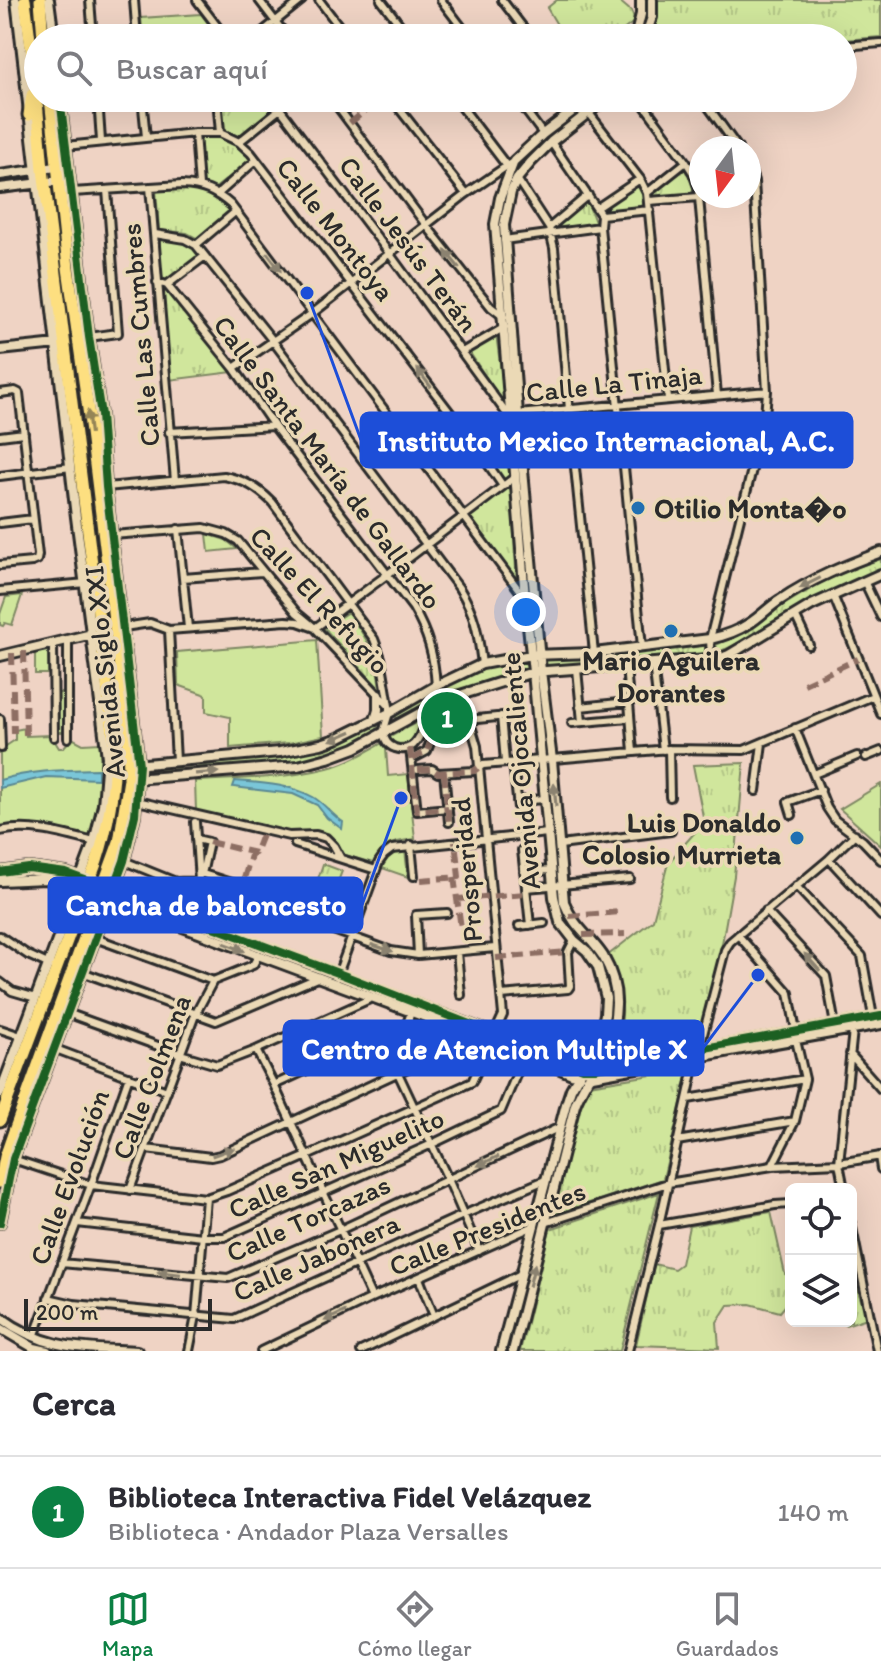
<!DOCTYPE html>
<html lang="es">
<head>
<meta charset="utf-8">
<style>
  :root { --surface:#fff; --page:#f7f7f7; --text:#2b2b33; --muted:#7c7c81; --line:#e1e1e2; --accent:#0b8043 }
  body { margin:0; font-family:Itim,sans-serif; background:var(--page); color:var(--text) }
  .controls { position:absolute; right:24px; bottom:24px; display:grid; overflow:hidden; border-radius:12px; box-shadow:0 8px 32px #0002 }
  .controls button { width:72px; height:72px; display:grid; place-items:center; padding:0; border:0; border-bottom:2px solid var(--line); background:var(--surface); color:var(--text); font:40px sans-serif }
  .compass { position:absolute; left:689px; top:136px; width:72px; height:72px; border-radius:50%; background:var(--surface); box-shadow:0 8px 32px #0002; rotate:195deg }
  .scale { position:absolute; left:24px; bottom:20px; width:188px; box-sizing:border-box; padding-left:8px; border:4px solid #2b2b2b; border-top:0; font-size:22px; line-height:28px; white-space:nowrap; color:#2b2b2b; -webkit-text-stroke:6px #ebd9b6; paint-order:stroke }
  .you { position:absolute; left:526px; top:612px; width:28px; height:28px; margin:-20px; border:6px solid #fff; border-radius:50%; background:#1a73e8; box-shadow:0 0 0 12px #1a73e833 }
  .badge { display:grid; place-items:center; width:52px; height:52px; border-radius:50%; background:var(--accent); color:#fff; font-size:26px; font-weight:700 }
  .pin { position:absolute; translate:-50% -50%; border:4px solid #fff; box-shadow:0 2px 8px #0006 }
  .list { margin:0; padding:0; list-style:none }
  h2 { display:flex; justify-content:space-between; align-items:center; height:104px; margin:0; padding:0 32px; font-size:34px }
  h2 small { font-size:26px; font-weight:400; color:var(--muted) }
  .list li { display:grid; grid-template-columns:52px 1fr auto; gap:24px; align-items:center; box-sizing:border-box; height:112px; padding:0 32px; border-top:2px solid var(--line) }
  .list b { display:block; font-size:30px; white-space:nowrap }
  .list p { margin:0; font-size:26px; white-space:nowrap; color:var(--muted) }
  .list em { font-size:26px; font-style:normal; color:var(--muted) }
  .icon { flex:none; width:44px; height:44px; fill:none; stroke:currentColor; stroke-width:2; stroke-linecap:round; stroke-linejoin:round }
  .map { position:relative; flex:none; width:881px; height:1351px; overflow:hidden }
  .search { position:absolute; background:var(--surface); box-shadow:0 8px 32px #0002; left:24px; right:24px; top:24px; height:88px; display:flex; align-items:center; gap:20px; box-sizing:border-box; padding:0 28px; border-radius:44px; color:var(--muted); font-size:30px }
  .sheet { height:216px; background:var(--surface) }
  nav { display:flex; justify-content:space-around; align-items:center; box-sizing:border-box; height:112px; border-top:2px solid var(--line); background:var(--surface); font-size:22px; color:var(--muted) }
  nav a { display:grid; justify-items:center; gap:4px }
  nav .on { color:var(--accent) }
  .map>svg:first-child { display:block }
  .grass { fill:#d0e69c; stroke:#7e8864; stroke-width:2 }
  .park { fill:url(#park-tufts); stroke:#7e8864; stroke-width:2 }
  .water { fill:#7ac6d8; stroke:#5a8893; stroke-width:2 }
  .lines { fill:none; stroke-linecap:round; stroke-linejoin:round }
  .street-casing { stroke:#2b2b2b; stroke-width:12 }
  .secondary-casing { stroke:#2b2b2b; stroke-width:14 }
  .highway-casing { stroke:#2b2b2b; stroke-width:17 }
  .street { stroke:#ebd9b6; stroke-width:6 }
  .secondary { stroke:#ebd9b6; stroke-width:8 }
  .highway { stroke:#fddf80; stroke-width:11 }
  .quiet { stroke:#8d6e63; stroke-width:6; stroke-dasharray:12 6; stroke-linecap:butt }
  .cycleway-casing { stroke:#ebd9b6; stroke-width:13 }
  .cycleway { stroke:#1b5e20; stroke-width:8 }
  .oneway { fill:#8b8270 }
  .oneway2 { fill:#948556 }
  .poi-dot { fill:#1f6fb2; stroke:#ebd9b6; stroke-width:3 }
  .labels { text-anchor:middle; stroke-width:7; stroke-linejoin:round; paint-order:stroke }
  .street-label { font-size:28px; fill:#2b2b2b; stroke:#ebd9b6 }
  .poi-label { font-size:28px; font-weight:bold; fill:#2b2b2b; stroke:#ebd9b6; text-anchor:start }
  .leader { fill:none; stroke:#1d4ed8; stroke-width:3 }
  .callout-dot { fill:#1d4ed8; stroke:#ebd9b6; stroke-width:3 }
  .callout { fill:#1d4ed8; stroke:#1d4ed8; stroke-width:3 }
  .callout-label { font-size:30px; text-anchor:middle; font-weight:bold; fill:#fff }
</style>
</head>
<body>
<div class="map">
<svg width="881" height="1351" viewBox="0 0 881 1351">
  <defs>
    <pattern id="park-tufts" width="24" height="20" patternUnits="userSpaceOnUse" patternTransform="scale(2)"><rect width="24" height="20" fill="#d0e69c"/><path d="M3 7l-1-3M5 7V3M7 7l1-3M15 17l-1-3M17 17v-4M19 17l1-3" fill="none" stroke="#b3c587"/></pattern>
  </defs>
  <rect width="100%" height="100%" fill="#efd3c4"/>
  <filter id="ink" filterUnits="userSpaceOnUse"><feTurbulence type="fractalNoise" baseFrequency=".0125" numOctaves="2"/><feDisplacementMap in="SourceGraphic" scale="16" xChannelSelector="R" yChannelSelector="G"/><feConvolveMatrix kernelMatrix="1 2 1 2 8 2 1 2 1" color-interpolation-filters="sRGB"/></filter>
  <g filter="url(#ink)">
    <!-- grass -->
    <path class="grass" d="M207 534 226 540 237 549 209 552Z
      M22 595 12 625 5 623 3 626 0 625V614L6 597Z
      M317 640 323 736 289 743 230 748V717L206 712V695L178 685 177 652Z
      M49 648V674H35V652Z
      M58 693H65V732H58Z
      M25 728 26 736 51 735 59 748H63L72 738 83 744 100 743 101 783 91 837C61 830 31 822 0 828V750L15 740V730Z
      M382 743 386 749 388 776 408 774 415 839C393 842 384 842 373 863L341 854 337 845 330 837 318 833H290L196 811 195 781C240 778 294 779 338 765 353 760 368 751 382 743Z
      M881 784V846L840 809Z"/>
    <!-- park -->
    <path class="park" d="M557 0H618L631 11 635 21 613 38H565L547 8Z
      M658 0H881V37L843 40V38H649L657 21Z
      M201 14 219 38H143L141 18Z
      M222 98H266L275 109 238 138 225 132Z
      M594 98H601L547 142 522 166 509 190 501 232 516 410 512 411C509 378 507 345 504 312 501 265 488 195 523 157 543 134 571 118 594 98Z
      M197 135C218 135 240 140 251 160L214 189 203 183Z
      M686 166 693 181 696 195 651 199 650 194Z
      M639 183 645 195 647 207 602 213 600 209Z
      M156 190H201L231 211 198 239 187 233 159 230Z
      M587 201 596 225 553 229Z
      M160 239C175 241 189 242 199 254L167 282 160 279Z
      M159 286 166 288 233 372 169 380Z
      M496 334 506 407 470 353Z
      M507 422 511 475 504 481 476 442Z
      M511 484 517 586 467 514Z
      M881 559V570C846 583 811 600 778 619 759 630 740 645 718 652L716 645C759 624 796 593 840 574 853 568 867 564 881 559Z
      M348 612C369 642 376 651 380 689L324 628Z
      M705 645V654L545 667V660Z
      M527 660 528 669 456 691 400 719 395 717 397 712 483 667Z
      M417 722 421 723 416 736 410 743 397 744 388 738Z
      M378 723 377 732 354 744 308 760 283 763 147 773 146 771 193 768 238 760 305 752 327 747Z
      M744 763 734 876 722 944 698 1046 615 1061 613 1060 611 1055C614 1045 619 1035 621 1025 625 1001 618 977 607 956L653 920 668 863 704 822 693 765Z
      M545 766H549L558 883H555Z
      M405 850 408 877 382 868C387 857 393 852 405 850Z
      M323 864 342 871 334 892 316 885Z
      M116 894 334 974 332 980 114 900Z
      M595 949C619 994 617 1018 594 1063L589 1062 608 1014 591 951Z
      M689 1069 663 1179 553 1215 579 1105 589 1085Z
      M659 1193 620 1351H520L550 1229Z
      M771 1212 785 1274 791 1275V1299L780 1312 750 1304 728 1305 717 1322 719 1348 636 1345 654 1264 674 1269 681 1264 689 1226Z
      M851 1276H853L867 1318 846 1325 840 1321H851Z"/>
    <!-- water -->
    <path class="water" d="M98 769V779L46 777 0 788V780C32 770 65 770 98 769Z
      M235 781C261 783 290 784 313 797 324 803 332 815 343 822L342 829 327 818 317 805 293 794 233 787Z"/>
    <g class="lines">
      <defs>
        <path id="street" d="M90 0 93 38
          M134 0 137 38
          M197 0 226 38
          M259 0 288 38
          M319 0 348 38
          M381 0 410 38
          M441 0 470 38
          M502 0 531 38
          M255 38 302 0
          M843 46 881 43
          M98 98 101 141
          M142 98 146 137
          M217 98 220 133
          M272 98 389 253 509 417
          M331 98 426 225 491 307 504 317
          M455 98 506 165
          M516 98 543 134
          M639 98 686 162 693 173 698 187 717 395
          M702 98 738 148
          M398 107 466 194
          M589 113 640 179 647 193 668 399
          M195 133 199 186
          M239 142 280 109
          M551 142 601 215 600 227 642 647
          M65 146 195 133H220L239 142 251 153 472 441 503 486
          M517 179 549 228 554 248 569 409 594 653
          M150 187 175 481
          M72 192 182 185C203 186 215 191 231 205L525 598
          M647 193 686 162
          M218 194 256 160
          M649 201 699 197
          M597 208 640 179
          M601 215 650 210
          M549 228 588 195
          M155 234 185 239 196 245 273 341 459 588C476 615 478 634 482 664
          M504 240 600 227
          M196 245 235 212
          M157 282 167 285 234 368 274 426 413 608C428 634 434 655 436 686
          M167 285 205 256
          M89 337 118 333 107 190
          M462 352 505 327
          M234 368 313 313 466 194 514 161
          M0 393 15 391 19 393 38 555 37 560 32 562 0 565
          M169 432 274 426
          M0 436 24 433
          M472 441 509 417 518 414 767 391
          M623 452 760 441
          M0 476 71 467
          M106 487 224 476C244 480 257 487 272 502L374 639 381 658 389 706
          M0 523 33 519
          M178 529 188 628
          M112 535 204 528 226 534 238 541 297 613 315 628 389 706V713L383 733C385 740 387 745 395 748 419 756 424 724 429 708
          M183 578 262 572
          M864 581 881 617
          M0 591 86 583
          M833 595 881 714
          M795 615 809 645
          M124 627 150 623 169 630 286 621 298 622 315 628 388 574 515 477
          M169 630 176 761
          M68 640V738
          M53 643 54 737
          M711 659 710 639 765 417 767 391 754 181 749 166
          M653 663 663 750
          M626 665 633 752
          M577 669 582 722
          M580 707 628 702
          M501 716 505 762
          M0 719 1 748
          M468 720 516 715
          M572 723 629 718
          M795 728 827 808 835 820 863 841 881 860
          M410 748 417 811 448 808
          M669 749 670 797
          M866 757 881 751
          M412 759 427 751 433 735 436 733 472 729
          M513 762 518 808
          M418 770 432 769 438 773 474 771 483 765 669 749 744 750 873 696
          M444 773 449 822
          M814 774 857 756
          M756 791 762 743
          M137 801 289 836 316 835 326 838 334 846 340 857
          M517 801 545 799
          M792 815 788 802 821 790
          M195 822 199 881
          M0 831C31 824 63 834 94 842
          M196 839 209 842 202 874
          M295 844 376 870
          M411 845 414 876
          M560 845 671 831
          M522 850 530 925
          M829 859 881 916
          M124 861 176 882 199 881 391 951 418 955 495 948
          M524 872 551 870
          M200 873 234 884 232 893
          M796 886 862 956 873 1017
          M526 888 630 879
          M766 911 826 976 835 1025
          M294 915 306 884
          M519 926 544 923
          M738 935 789 993 796 1031
          M0 936 28 955 52 966
          M95 938 213 981 253 965 258 956
          M457 952 461 995
          M418 955 416 915 447 913
          M82 972 216 1021 317 978
          M337 977 379 862 384 855 392 849 548 833
          M0 982 12 991 36 998
          M501 995 568 989 570 986 568 952 574 940
          M67 1013 180 1054 217 1065 256 1050 372 998
          M0 1029 21 1036
          M53 1048 167 1091
          M256 1050 274 1085 372 1298
          M699 1050 725 950 730 942 829 859 855 834
          M850 1054 881 1089
          M595 1068 881 1016
          M398 1073 448 1179 479 1251
          M587 1078 881 1025
          M274 1085 407 1024 411 1012
          M688 1099 805 1079
          M677 1141 795 1121
          M146 1149 211 1157 220 1155 438 1054 449 1026
          M879 1156 881 1169
          M13 1159 91 1185 206 1198 227 1191 307 1156 472 1082 503 1015 477 746 472 729 454 697
          M772 1166 795 1121 805 1079 796 1040
          M844 1189 839 1163 853 1030
          M130 1190 195 1015 213 981
          M77 1223 203 1237H224L432 1144 501 1111 525 1054
          M545 1223 668 1183 772 1166 839 1163 881 1156
          M851 1223 877 1351
          M659 1225 775 1205 791 1204
          M61 1263 228 1278 340 1230 558 1128
          M419 1278 434 1316
          M48 1298 74 1304 234 1319 463 1215 545 1180
          M34 1337 91 1185 129 1076
          M189 1351 196 1316 206 1198
          M261 1351 372 1298 534 1226
          M361 1351 521 1274
          M628 1351 659 1225 696 1059"/>
        <path id="secondary" d="M49 0 54 38
          M635 38 641 14V0
          M645 38 652 17V0
          M0 175 56 167
          M0 188 58 181
          M0 350 57 344
          M0 656 92 634
          M375 720 378 710V695
          M134 765 280 752 321 744 336 739 389 713 436 686 482 664 531 655 594 653 710 639C724 636 738 631 750 623 761 616 769 607 780 600 811 579 846 565 881 552
          M134 779 298 766 328 758 355 748 429 708 454 697 533 672 721 658 729 655 812 605 881 574
          M0 872 29 868 66 873 586 1068
          M0 881 46 879 99 896 525 1054 579 1077
          M0 1093 94 842 103 805 107 757 76 517 16 0
          M0 1223 13 1159 124 861 135 815 139 765 106 487 101 415 89 337 60 98
          M0 1317C46 1351 83 1348 137 1351
          M0 1328 34 1348 47 1351
          M501 1351 566 1104 571 1089 600 1038 605 1014 606 998 598 967 587 951 574 940 560 922 554 897 533 672 525 598 495 224 500 198 514 161 543 134 590 98
          M513 1351 575 1105C580 1091 588 1080 595 1067 617 1032 625 994 603 956 589 935 574 928 564 902L552 760 541 671 518 414 504 225 511 192 517 179 531 162 551 142 607 98"/>
        <path id="highway" d="M40 0 43 38
          M29 115 32 95
          M0 1120 97 861C109 824 115 787 115 749L43 169 35 79 25 0
          M0 1182 5 1157 14 1131 119 842 129 779 128 734 89 416 68 268 50 98"/>
      </defs>
      <!-- street casing -->
      <use href="#street" class="street-casing"/>
      <!-- secondary casing -->
      <use href="#secondary" class="secondary-casing"/>
      <!-- highway casing -->
      <use href="#highway" class="highway-casing"/>
      <!-- street -->
      <use href="#street" class="street"/>
      <!-- secondary -->
      <use href="#secondary" class="secondary"/>
      <!-- highway -->
      <use href="#highway" class="highway"/>
      <!-- quiet -->
      <path class="quiet" d="M392 98 398 107
        M350 123 381 98
        M24 651 26 735
        M12 653 14 734
        M804 684 858 659
        M410 748 417 811 448 808
        M412 759 427 751 433 735 436 733 472 729
        M418 770 432 769 438 773 474 771 478 768
        M444 773 449 822
        M209 842 255 853 262 835
        M454 877 461 928
        M421 880 459 877 455 841
        M239 895 252 852
        M457 899 527 894
        M569 916 621 912
        M583 935 625 934
        M496 958 568 952"/>
      <defs>
        <path id="cycleway" d="M0 872 29 868 66 873 338 973 583 1068H595L881 1016
          M0 1223 13 1159 124 861 135 815 139 765 106 487 101 415 89 337 60 98"/>
      </defs>
      <!-- cycleway casing -->
      <use href="#cycleway" class="cycleway-casing"/>
      <!-- cycleway -->
      <use href="#cycleway" class="cycleway"/>
    </g>
    <!-- one-way arrows -->
    <defs><path id="oneway-solid" d="M-6-.8H1V-3.2L6.5 0L1 3.2V.8H-6Z" transform="scale(2)"/></defs>
    <g class="oneway">
      <use href="#oneway-solid" transform="translate(452 259) rotate(-129)"/>
      <use href="#oneway-solid" transform="translate(274 262) rotate(53)"/>
      <use href="#oneway-solid" transform="translate(424 378) rotate(-127)"/>
      <use href="#oneway-solid" transform="translate(810 583) rotate(153)"/>
      <use href="#oneway-solid" transform="translate(341 736) rotate(157)"/>
      <use href="#oneway-solid" transform="translate(207 773) rotate(-4)"/>
      <use href="#oneway-solid" transform="translate(555 795) rotate(-95)"/>
      <use href="#oneway-solid" transform="translate(234 947) rotate(21)"/>
      <use href="#oneway-solid" transform="translate(382 948) rotate(18)"/>
      <use href="#oneway-solid" transform="translate(812 962) rotate(-132)"/>
      <use href="#oneway-solid" transform="translate(223 1152) rotate(-19)"/>
      <use href="#oneway-solid" transform="translate(488 1161) rotate(155)"/>
      <use href="#oneway-solid" transform="translate(169 1273) rotate(-174)"/>
      <use href="#oneway-solid" transform="translate(532 1275) rotate(-76)"/>
      <use href="#oneway-solid" transform="translate(335 1316) rotate(155)"/>
    </g>
    <use class="oneway2" href="#oneway-solid" transform="translate(89 422) rotate(-97)"/>
  </g>
  <!-- markers -->
  <g class="poi-dot">
    <circle cx="638" cy="508" r="8"/>
    <circle cx="671" cy="631" r="8"/>
    <circle cx="797" cy="838" r="8"/>
  </g>
  <g class="labels">
    <!-- street labels -->
    <g class="street-label">
      <text transform="translate(336 229) rotate(52)" y="10">Calle Montoya</text>
      <text transform="translate(409 244) rotate(53)" y="10">Calle Jesús Terán</text>
      <text transform="translate(140 335) rotate(-95)" y="10">Calle Las Cumbres</text>
      <text transform="translate(614 383) rotate(-6)" y="10">Calle La Tinaja</text>
      <text transform="translate(328 462) rotate(53)" y="10">Calle Santa María de Gallardo</text>
      <text transform="translate(320 600) rotate(47)" y="10">Calle El Refugio</text>
      <text transform="translate(104 672) rotate(-96)" y="10">Avenida Siglo XXI</text>
      <text transform="translate(520 771) rotate(-95)" y="10">Avenida Ojocaliente</text>
      <text transform="translate(466 870) rotate(-95)" y="10">Prosperidad</text>
      <text transform="translate(151 1077) rotate(-69)" y="10">Calle Colmena</text>
      <text transform="translate(336 1163) rotate(-24)" y="10">Calle San Miguelito</text>
      <text transform="translate(69 1177) rotate(-70)" y="10">Calle Evolución</text>
      <text transform="translate(308 1218) rotate(-24)" y="10">Calle Torcazas</text>
      <text transform="translate(487 1228) rotate(-22)" y="10">Calle Presidentes</text>
      <text transform="translate(316 1257) rotate(-24)" y="10">Calle Jabonera</text>
    </g>
    <!-- poi labels -->
    <g class="poi-label">
      <text x="654" y="518">Otilio Monta�o</text>
      <text x="671" y="670" text-anchor="middle">Mario Aguilera<tspan x="671" dy="32">Dorantes</tspan></text>
      <text x="781" y="832" text-anchor="end">Luis Donaldo<tspan x="781" dy="32">Colosio Murrieta</tspan></text>
    </g>
  </g>
  <!-- callouts -->
  <path class="leader" d="M307 293L361 440M401 798L362 905M758 975L703 1048"/>
  <g class="callout-dot">
    <circle cx="307" cy="293" r="8"/>
    <circle cx="401" cy="798" r="8"/>
    <circle cx="758" cy="975" r="8"/>
  </g>
  <g class="callout">
    <rect x="361" y="413" width="491" height="54" rx="8"/>
    <rect x="49" y="878" width="313" height="54" rx="8"/>
    <rect x="284" y="1021" width="419" height="54" rx="8"/>
  </g>
  <g class="callout-label">
    <text x="606" y="451">Instituto Mexico Internacional, A.C.</text>
    <text x="206" y="915">Cancha de baloncesto</text>
    <text x="494" y="1059">Centro de Atencion Multiple X</text>
  </g>
</svg>
<div class="controls">
<button><svg class="icon" aria-label="locate" viewBox="0 0 24 24"><circle cx="12" cy="12" r="6"/><path d="M12 2v4M12 18v4M2 12h4M18 12h4"/></svg></button>
<button><svg class="icon" aria-label="layers" viewBox="0 0 24 24"><path d="M12 4l9 5-9 5-9-5zM3 14l9 5 9-5"/></svg></button>
</div>
<svg class="compass" viewBox="-18 -18 36 36"><path d="M0-13l5 13h-10z" fill="#e53935"/><path d="M0 13l5-13h-10z" fill="#7c7c81"/></svg>
<div class="scale">200 m</div>
<div class="you"></div>
<div class="pin badge" style="left:447px;top:718px">1</div>
<div class="search"><svg class="icon" aria-label="search" viewBox="0 0 24 24"><circle cx="10" cy="10" r="6"/><path d="M15 15l6 6"/></svg>Buscar aquí</div>
</div>
<section class="sheet">
<h2>Cerca<small></small></h2>
<ul class="list">
<li><span class="badge">1</span><div><b>Biblioteca Interactiva Fidel Velázquez</b><p>Biblioteca · Andador Plaza Versalles</p></div><em>140 m</em></li>
</ul>
</section>
<nav>
<a class="on"><svg class="icon" aria-label="map" viewBox="0 0 24 24"><path d="M3 6l6-2 6 2 6-2v14l-6 2-6-2-6 2zM9 4v14M15 6v14"/></svg>Mapa</a>
<a><svg class="icon" aria-label="directions" viewBox="0 0 24 24"><path d="M12 3l9 9-9 9-9-9zM9 14v-3h6M13 9l2 2-2 2"/></svg>Cómo llegar</a>
<a><svg class="icon" aria-label="saved" viewBox="0 0 24 24"><path d="M7 4h10v16l-5-4-5 4z"/></svg>Guardados</a>
</nav>
</body>
</html>
